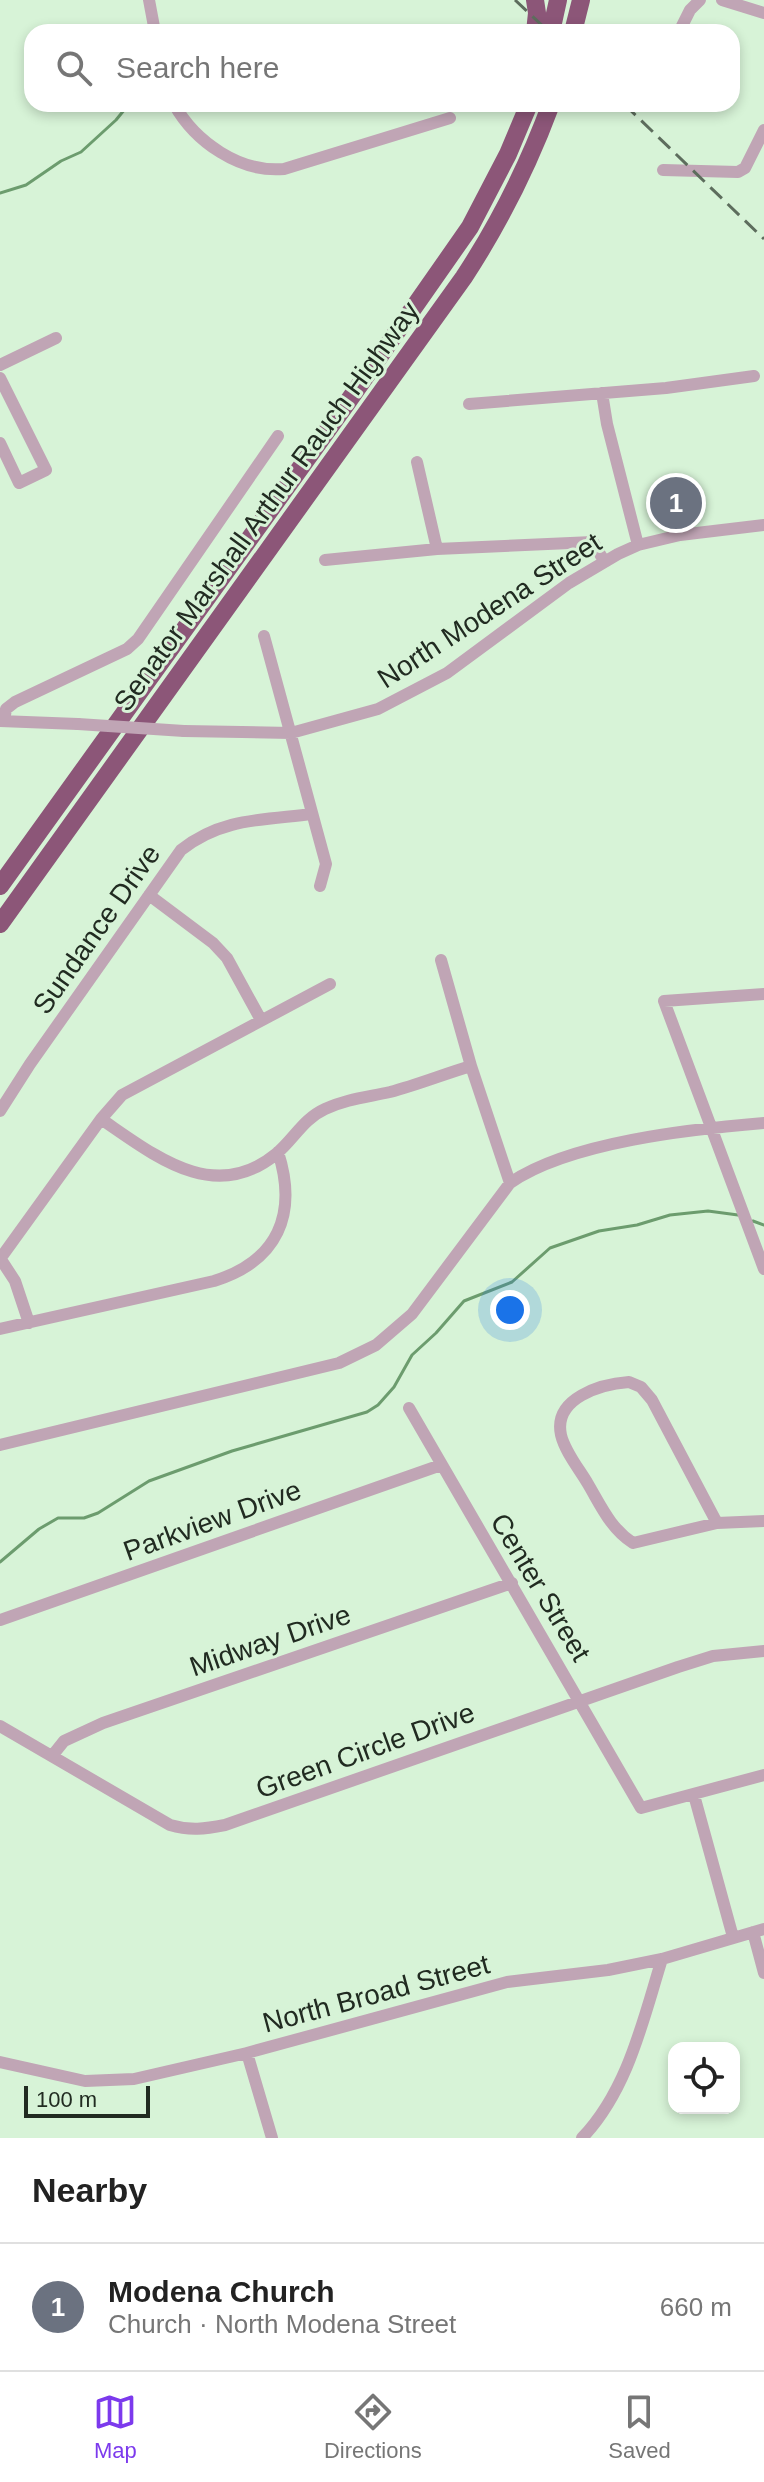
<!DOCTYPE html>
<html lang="en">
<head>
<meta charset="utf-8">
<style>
  :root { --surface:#fff; --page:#f2f2f2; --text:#222; --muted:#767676; --line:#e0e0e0; --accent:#7c3aed }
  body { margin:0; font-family:Arial,sans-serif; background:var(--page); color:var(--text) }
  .controls { position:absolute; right:24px; bottom:24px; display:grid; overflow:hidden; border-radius:16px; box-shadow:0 4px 12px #0003 }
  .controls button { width:72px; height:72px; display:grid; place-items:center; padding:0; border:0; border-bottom:2px solid var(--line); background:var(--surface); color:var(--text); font:40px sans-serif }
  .scale { position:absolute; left:24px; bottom:20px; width:126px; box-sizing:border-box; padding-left:8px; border:4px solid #212b21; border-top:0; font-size:22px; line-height:28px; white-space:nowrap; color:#212b21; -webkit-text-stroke:6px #d7f3d7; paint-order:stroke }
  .you { position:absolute; left:510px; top:1310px; width:28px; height:28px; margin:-20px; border:6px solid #fff; border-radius:50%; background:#1a73e8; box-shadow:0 0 0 12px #1a73e833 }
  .badge { display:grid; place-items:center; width:52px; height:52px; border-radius:50%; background:var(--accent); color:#fff; font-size:26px; font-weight:700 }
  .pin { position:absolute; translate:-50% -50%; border:4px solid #fff; box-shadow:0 2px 8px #0006 }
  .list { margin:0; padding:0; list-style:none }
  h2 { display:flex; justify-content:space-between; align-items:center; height:104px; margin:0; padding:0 32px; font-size:34px }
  h2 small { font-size:26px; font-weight:400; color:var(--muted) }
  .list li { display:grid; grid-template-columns:52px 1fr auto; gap:24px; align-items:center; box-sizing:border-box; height:128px; padding:0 32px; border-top:2px solid var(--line) }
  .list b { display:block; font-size:30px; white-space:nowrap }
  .list p { margin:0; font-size:26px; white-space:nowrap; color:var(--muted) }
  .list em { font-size:26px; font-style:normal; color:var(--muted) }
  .icon { flex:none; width:44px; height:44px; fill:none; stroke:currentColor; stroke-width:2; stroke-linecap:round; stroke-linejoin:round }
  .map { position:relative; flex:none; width:764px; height:2138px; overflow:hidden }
  .search { position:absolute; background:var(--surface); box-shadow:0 4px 12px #0003; left:24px; right:24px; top:24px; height:88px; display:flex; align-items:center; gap:20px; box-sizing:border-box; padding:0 28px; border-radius:24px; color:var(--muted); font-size:30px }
  .sheet { height:232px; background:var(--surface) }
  nav { display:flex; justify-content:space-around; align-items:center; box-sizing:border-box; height:112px; border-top:2px solid var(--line); background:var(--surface); font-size:22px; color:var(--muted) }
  nav a { display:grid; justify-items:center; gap:4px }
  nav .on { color:var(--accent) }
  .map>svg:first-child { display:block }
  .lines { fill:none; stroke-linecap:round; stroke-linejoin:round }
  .stream { stroke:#6c9c6e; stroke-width:3 }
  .minor { stroke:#c0a5b5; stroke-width:12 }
  .highway { stroke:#8c5678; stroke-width:18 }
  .rail { stroke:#5d6d5d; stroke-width:3; stroke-dasharray:16 8; stroke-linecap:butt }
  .minor-bridge { stroke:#c0a5b5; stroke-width:12 }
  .labels { text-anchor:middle; stroke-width:6; stroke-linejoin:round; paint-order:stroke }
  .street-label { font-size:28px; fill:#212b21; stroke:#d7f3d7 }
</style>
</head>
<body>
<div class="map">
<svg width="764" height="2138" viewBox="0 0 764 2138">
  <rect width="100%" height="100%" fill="#d7f3d7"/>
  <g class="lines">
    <!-- stream -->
    <path class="stream" d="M217 32 225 30
      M0 193 26 185 61 161 81 152 116 120 129 104
      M753 1221 764 1225
      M0 1562 39 1529 58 1518H84L98 1513 149 1481 232 1451 367 1412 378 1405 394 1387 412 1355 436 1333 464 1301 512 1282 550 1248 599 1231 637 1225 670 1215 708 1211 738 1215"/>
    <!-- minor -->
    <path class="minor" d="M149 0 155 32
      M722 0 764 13
      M679 32 690 10 700 0
      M174 104C195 142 240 173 284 169L450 118
      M663 170 738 172 745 168 764 130
      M0 365 56 338
      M0 378 46 470 19 483 0 443
      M602 393 607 424 638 545
      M469 404 666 388 754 376
      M417 462 437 549
      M325 560 437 549 593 542 604 561
      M264 636 326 864 320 886
      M0 721 78 724
      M4 721 6 709 15 702 127 649 138 639 278 436
      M184 731 291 733 378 709 447 673 569 583 618 554 638 545 680 535 764 525
      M149 895 213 943 227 958 261 1020
      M441 960 471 1066 510 1183
      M764 994 664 1001 764 1269
      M0 1111 30 1064 181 850C221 818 263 820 312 814
      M101 1119C154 1155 214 1205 276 1154 294 1139 303 1119 325 1109 346 1099 368 1097 390 1092 417 1085 444 1074 471 1066
      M0 1258 15 1281 29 1323
      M0 1259 101 1119 122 1095 330 984
      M0 1329 214 1281C278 1261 298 1214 278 1152
      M629 1382 641 1387 652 1400 717 1523 633 1543C611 1529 601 1506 588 1484 580 1470 565 1452 561 1435 553 1398 601 1384 629 1382Z
      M409 1408 641 1808 764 1775
      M0 1445 339 1363 376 1345 412 1314 510 1183C569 1142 692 1129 764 1123
      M717 1523 764 1521
      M0 1620 441 1465
      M0 1726 170 1825C190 1831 205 1829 225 1825L678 1667 713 1656 764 1651
      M52 1756 64 1741 103 1723 512 1583
      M694 1795 733 1937
      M753 1932 764 1973
      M247 2053 272 2138
      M0 2062 85 2081 134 2079 247 2053 507 1982 608 1970 662 1959 764 1929
      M582 2138C628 2090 643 2020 662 1959"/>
    <!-- highway -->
    <path class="highway" d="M535 0 537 13 535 32
      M551 32 558 0
      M573 32 581 0
      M0 886 347 403 470 227 508 154 529 104
      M0 924 464 277C500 222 528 166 551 104"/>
    <!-- rail -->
    <path class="rail" d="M515 0 549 32
      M624 104 764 239"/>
    <!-- minor-bridge -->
    <path class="minor-bridge" d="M78 724 184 731"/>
  </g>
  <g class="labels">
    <!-- street labels -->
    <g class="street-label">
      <text transform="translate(266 506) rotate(-54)" y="10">Senator Marshall Arthur Rauch Highway</text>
      <text transform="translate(489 610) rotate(-33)" y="10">North Modena Street</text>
      <text transform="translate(96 929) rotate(-55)" y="10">Sundance Drive</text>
      <text transform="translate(212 1520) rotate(-20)" y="10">Parkview Drive</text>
      <text transform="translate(541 1587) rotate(59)" y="10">Center Street</text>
      <text transform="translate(270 1640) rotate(-19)" y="10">Midway Drive</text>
      <text transform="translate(365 1750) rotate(-20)" y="10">Green Circle Drive</text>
      <text transform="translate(376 1993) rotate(-15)" y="10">North Broad Street</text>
    </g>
  </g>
</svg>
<div class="controls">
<button><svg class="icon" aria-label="locate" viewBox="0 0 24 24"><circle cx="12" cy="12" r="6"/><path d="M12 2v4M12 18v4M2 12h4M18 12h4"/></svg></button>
</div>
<div class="scale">100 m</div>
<div class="you"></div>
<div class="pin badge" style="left:676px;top:503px;background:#6b7280">1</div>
<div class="search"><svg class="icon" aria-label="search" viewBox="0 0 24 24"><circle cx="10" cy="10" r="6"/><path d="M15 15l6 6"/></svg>Search here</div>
</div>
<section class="sheet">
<h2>Nearby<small></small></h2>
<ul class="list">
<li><span class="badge" style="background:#6b7280">1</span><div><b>Modena Church</b><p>Church · North Modena Street</p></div><em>660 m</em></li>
</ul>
</section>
<nav>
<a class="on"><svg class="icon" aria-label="map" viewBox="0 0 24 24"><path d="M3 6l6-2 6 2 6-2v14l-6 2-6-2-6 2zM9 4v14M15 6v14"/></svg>Map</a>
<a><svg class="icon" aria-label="directions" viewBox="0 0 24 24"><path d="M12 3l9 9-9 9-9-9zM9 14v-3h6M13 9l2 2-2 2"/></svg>Directions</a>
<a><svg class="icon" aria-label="saved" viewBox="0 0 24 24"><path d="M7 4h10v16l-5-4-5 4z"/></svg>Saved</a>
</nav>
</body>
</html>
